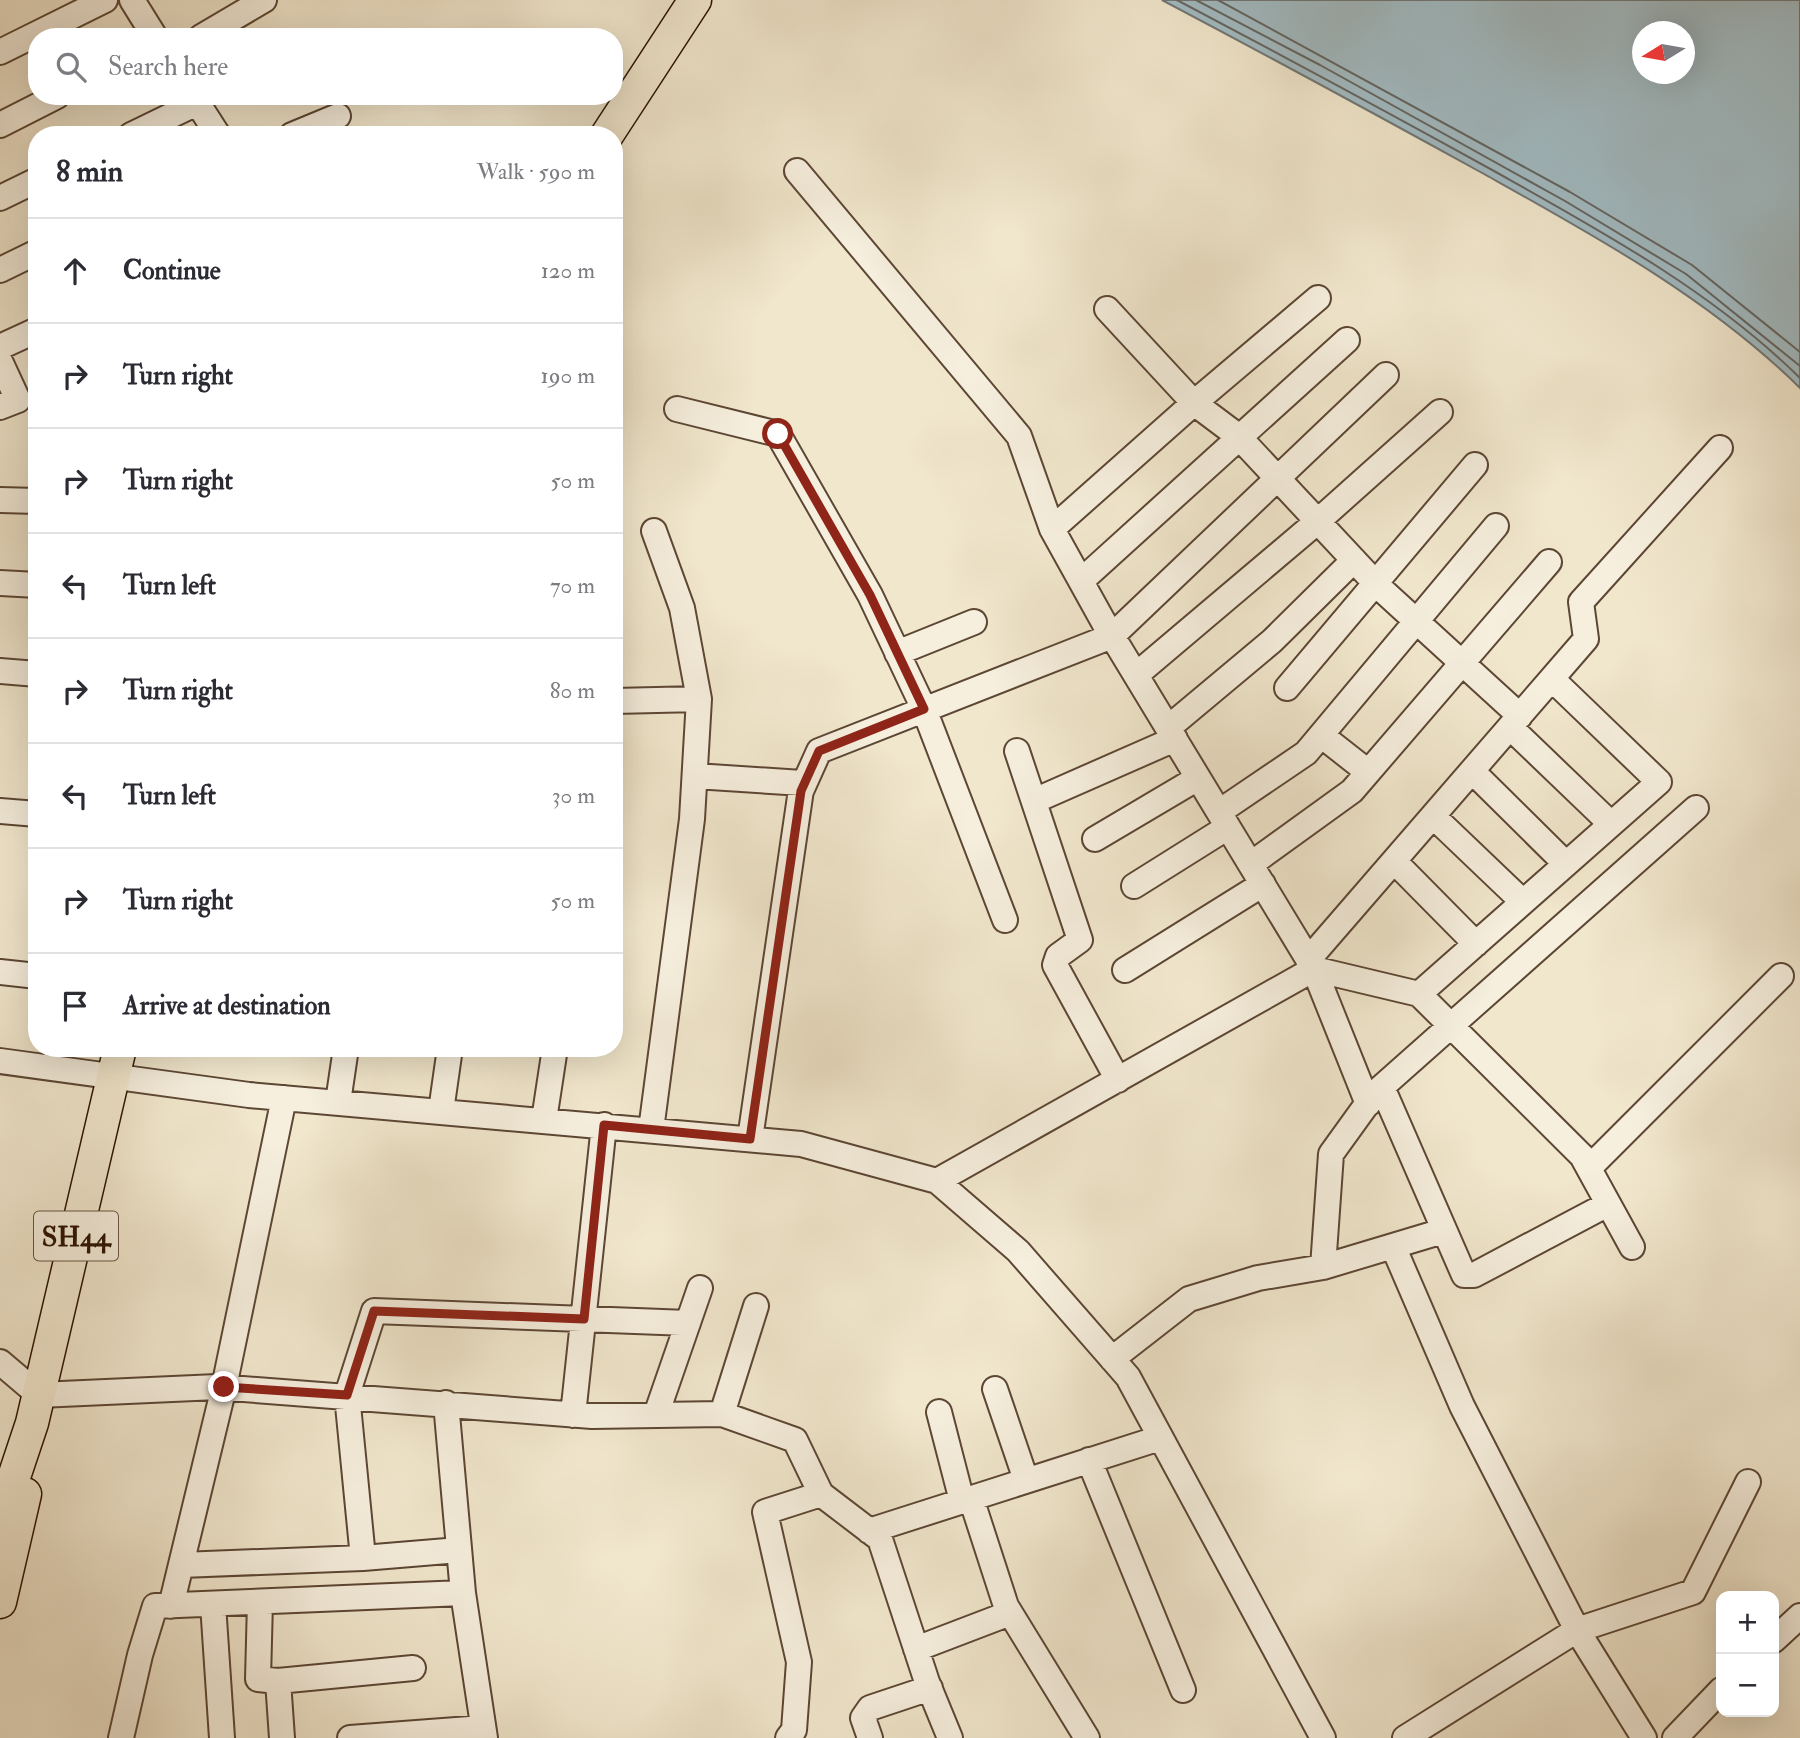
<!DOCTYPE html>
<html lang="en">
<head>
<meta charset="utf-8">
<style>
  :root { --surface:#fff; --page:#f7f7f7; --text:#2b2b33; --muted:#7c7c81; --line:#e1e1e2 }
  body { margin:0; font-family:"IM FELL Double Pica",serif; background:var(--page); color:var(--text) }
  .controls { position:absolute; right:21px; bottom:21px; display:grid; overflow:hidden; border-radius:14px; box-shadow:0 7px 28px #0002 }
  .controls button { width:63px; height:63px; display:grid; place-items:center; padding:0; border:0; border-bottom:2px solid var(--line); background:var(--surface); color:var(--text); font:35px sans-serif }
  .compass { position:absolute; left:1632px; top:21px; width:63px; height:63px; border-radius:50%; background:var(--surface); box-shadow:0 7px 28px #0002; rotate:259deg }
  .stop { position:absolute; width:21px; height:21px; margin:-16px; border:5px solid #8f2418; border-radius:50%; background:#fff }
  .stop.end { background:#8f2418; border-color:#fff; box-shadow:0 2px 7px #0008 }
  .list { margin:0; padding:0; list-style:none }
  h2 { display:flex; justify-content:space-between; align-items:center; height:91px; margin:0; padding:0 28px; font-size:30px }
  h2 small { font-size:23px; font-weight:400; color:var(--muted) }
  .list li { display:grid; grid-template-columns:46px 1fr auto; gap:21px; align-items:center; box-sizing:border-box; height:105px; padding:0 28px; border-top:2px solid var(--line) }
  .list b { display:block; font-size:26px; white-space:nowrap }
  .list em { font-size:23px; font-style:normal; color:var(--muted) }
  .icon { flex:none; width:38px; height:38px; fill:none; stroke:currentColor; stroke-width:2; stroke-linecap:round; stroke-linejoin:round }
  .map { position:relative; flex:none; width:1800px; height:1738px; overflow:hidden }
  .search { position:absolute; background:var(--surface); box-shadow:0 7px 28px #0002; left:28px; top:28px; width:595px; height:77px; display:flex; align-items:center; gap:18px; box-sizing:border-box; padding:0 24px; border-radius:28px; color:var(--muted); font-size:26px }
  .panel { position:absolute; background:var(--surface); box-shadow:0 7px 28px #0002; left:28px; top:126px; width:595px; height:931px; border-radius:28px }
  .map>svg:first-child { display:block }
  .water { fill:#a2bcc4; stroke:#727876; stroke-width:2; fill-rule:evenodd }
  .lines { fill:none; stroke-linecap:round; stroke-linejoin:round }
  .shore { stroke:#666662; stroke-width:2 }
  .minor-casing { stroke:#5c4634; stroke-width:28 }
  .major-casing { stroke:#2b1101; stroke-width:35 }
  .minor { stroke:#f6efde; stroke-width:24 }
  .major { stroke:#f1e7cd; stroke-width:32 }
  .route { stroke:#8f2418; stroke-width:9 }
  .labels { text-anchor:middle; stroke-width:6; stroke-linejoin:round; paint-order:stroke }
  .shield { fill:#f6efde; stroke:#685443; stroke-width:2 }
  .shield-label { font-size:28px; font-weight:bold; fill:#2b1101 }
</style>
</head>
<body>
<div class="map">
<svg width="1800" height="1738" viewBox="0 0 1800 1738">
  <rect width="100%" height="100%" fill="#f1e7cd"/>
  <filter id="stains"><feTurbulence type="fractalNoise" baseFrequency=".00286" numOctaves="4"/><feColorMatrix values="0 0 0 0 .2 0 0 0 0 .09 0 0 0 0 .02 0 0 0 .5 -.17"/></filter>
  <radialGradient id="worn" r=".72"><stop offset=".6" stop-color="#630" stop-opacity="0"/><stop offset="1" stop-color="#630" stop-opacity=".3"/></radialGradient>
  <!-- water -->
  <path class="water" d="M1162 0H1800V388C1709 298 1595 236 1484 174 1377 115 1270 57 1162 0ZM1643 32H1685V74H1643Z"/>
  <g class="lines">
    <!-- shore -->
    <path class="shore" d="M1177 0C1283 56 1389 113 1494 171 1601 231 1712 291 1800 378
      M1196 0 1320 65 1565 201 1686 274 1800 366
      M1218 0 1570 192 1692 265 1800 352"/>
    <defs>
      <path id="minor" d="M132 0 155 37
        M201 37 264 0
        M0 52 105 0
        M193 96 218 135
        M0 125 57 96
        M131 135 197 103
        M292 135 338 116
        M797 171 1019 436 1052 529 1103 621 1314 969 1368 1104
        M0 198 37 180
        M0 270 37 252
        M1107 309 1194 403 1318 298
        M0 347 37 330
        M0 361 18 400 0 407
        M677 409 778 434 870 595 924 709 1005 920
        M0 500 37 501
        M1052 529 1194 403 1238 436 1380 588 1520 716
        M654 531 682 608 699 699
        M1081 581 1347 340
        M0 583 37 585
        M897 653 974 622
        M0 671 37 674
        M1136 675 1318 521 1440 412
        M1287 688 1475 465
        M614 701 699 699 692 819 651 1130
        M1510 727 1611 824
        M1168 728 1272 641 1354 560
        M1321 735 1368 772
        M1017 751 1080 940 1058 956 1055 965 1118 1080
        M1472 771 1566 864
        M695 776 802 783 750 1139
        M801 791 819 751 1112 636 1386 375
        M1034 801 1175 739
        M0 811 37 814
        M1219 812 1306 753 1496 526
        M1433 816 1523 902
        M1095 839 1198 778
        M1394 861 1476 944
        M1251 864 1352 791 1549 562
        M1134 886 1228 827
        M1308 960 1586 639 1581 602 1720 448
        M1125 970 1263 884
        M0 972 37 976
        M1419 994 1659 782 1552 679
        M0 1061 249 1095 801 1144 937 1181 1018 1251 1128 1377 1323 1738
        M1382 1087 1464 1275H1474L1608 1204
        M338 1102 346 1048
        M441 1111 450 1048
        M544 1120 555 1048
        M1589 1168 1781 976
        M937 1181 1314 969 1419 994 1582 1156 1632 1247
        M1393 1246 1443 1231
        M1323 1267 1331 1154 1375 1093 1696 808
        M1112 1359 1189 1299 1258 1278 1323 1267 1393 1246 1462 1406 1577 1630 1693 1592 1748 1482
        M0 1362 39 1395 217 1387 592 1416 722 1414 795 1440 821 1494 880 1539 927 1682 950 1738
        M995 1389 1026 1480
        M446 1403 463 1593
        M939 1412 962 1501
        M722 1414 756 1306
        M573 1415 604 1125
        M656 1415 700 1288
        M1089 1460 1183 1690
        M869 1531 1160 1438
        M363 1558 459 1550
        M181 1565 363 1558 347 1395 374 1311 688 1323
        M260 1602 258 1679 278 1681 282 1738
        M213 1604 222 1738
        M171 1606 224 1387 284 1098
        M1006 1606 1087 1738
        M1774 1640 1800 1616
        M916 1649 1005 1615 1006 1606 971 1498
        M278 1681 413 1668
        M121 1738 140 1655 155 1606 463 1593 485 1738
        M350 1738 483 1728
        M788 1738 794 1730 799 1662 765 1512 821 1494
        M870 1738 863 1718 870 1708 930 1688
        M1405 1738 1577 1630 1644 1738
        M1675 1738 1721 1690"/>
      <path id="major" d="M607 135 695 0
        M0 1519 32 1423 120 1048
        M0 1602 25 1494"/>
    </defs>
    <!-- minor casing -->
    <use href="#minor" class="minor-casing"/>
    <!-- major casing -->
    <use href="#major" class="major-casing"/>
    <!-- minor -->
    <use href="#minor" class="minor"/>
    <!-- major -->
    <use href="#major" class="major"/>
  </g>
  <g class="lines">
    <!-- route -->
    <path class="route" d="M224 1387 347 1395 374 1311 584 1319 604 1125 750 1139 801 791 819 751 924 709 870 595 778 434"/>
  </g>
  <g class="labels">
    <!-- shield labels -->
    <rect class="shield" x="34" y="1211.5" width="84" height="49" rx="5"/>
    <g class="shield-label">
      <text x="76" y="1246">SH44</text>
    </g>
  </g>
  <rect width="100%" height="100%" filter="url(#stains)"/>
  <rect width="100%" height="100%" fill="url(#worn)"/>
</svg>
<div class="controls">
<button>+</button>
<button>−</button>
</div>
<svg class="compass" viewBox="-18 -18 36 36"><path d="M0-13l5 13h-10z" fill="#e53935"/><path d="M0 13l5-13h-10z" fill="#7c7c81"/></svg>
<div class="stop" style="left:778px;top:434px"></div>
<div class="stop end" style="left:224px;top:1387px"></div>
<div class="search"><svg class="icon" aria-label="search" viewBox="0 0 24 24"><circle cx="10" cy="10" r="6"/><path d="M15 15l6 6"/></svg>Search here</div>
<section class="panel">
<h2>8 min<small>Walk · 590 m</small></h2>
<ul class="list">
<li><svg class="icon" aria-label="ahead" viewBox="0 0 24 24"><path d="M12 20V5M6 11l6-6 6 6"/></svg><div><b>Continue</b></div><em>120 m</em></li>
<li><svg class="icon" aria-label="right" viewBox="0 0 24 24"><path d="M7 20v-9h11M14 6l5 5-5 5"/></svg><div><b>Turn right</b></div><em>190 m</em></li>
<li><svg class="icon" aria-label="right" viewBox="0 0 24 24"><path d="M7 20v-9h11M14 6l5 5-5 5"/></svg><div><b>Turn right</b></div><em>50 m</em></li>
<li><svg class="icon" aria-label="left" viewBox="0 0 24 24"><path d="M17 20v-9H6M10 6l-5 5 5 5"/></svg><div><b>Turn left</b></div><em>70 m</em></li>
<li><svg class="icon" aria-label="right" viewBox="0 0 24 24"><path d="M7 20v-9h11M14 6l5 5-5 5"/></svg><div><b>Turn right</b></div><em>80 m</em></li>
<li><svg class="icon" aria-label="left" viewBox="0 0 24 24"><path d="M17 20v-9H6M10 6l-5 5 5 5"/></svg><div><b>Turn left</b></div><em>30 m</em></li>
<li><svg class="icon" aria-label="right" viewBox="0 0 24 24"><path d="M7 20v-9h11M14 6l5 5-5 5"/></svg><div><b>Turn right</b></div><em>50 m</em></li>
<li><svg class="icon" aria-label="arrive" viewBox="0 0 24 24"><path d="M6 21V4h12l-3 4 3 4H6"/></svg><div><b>Arrive at destination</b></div></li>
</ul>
</section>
</div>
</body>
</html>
